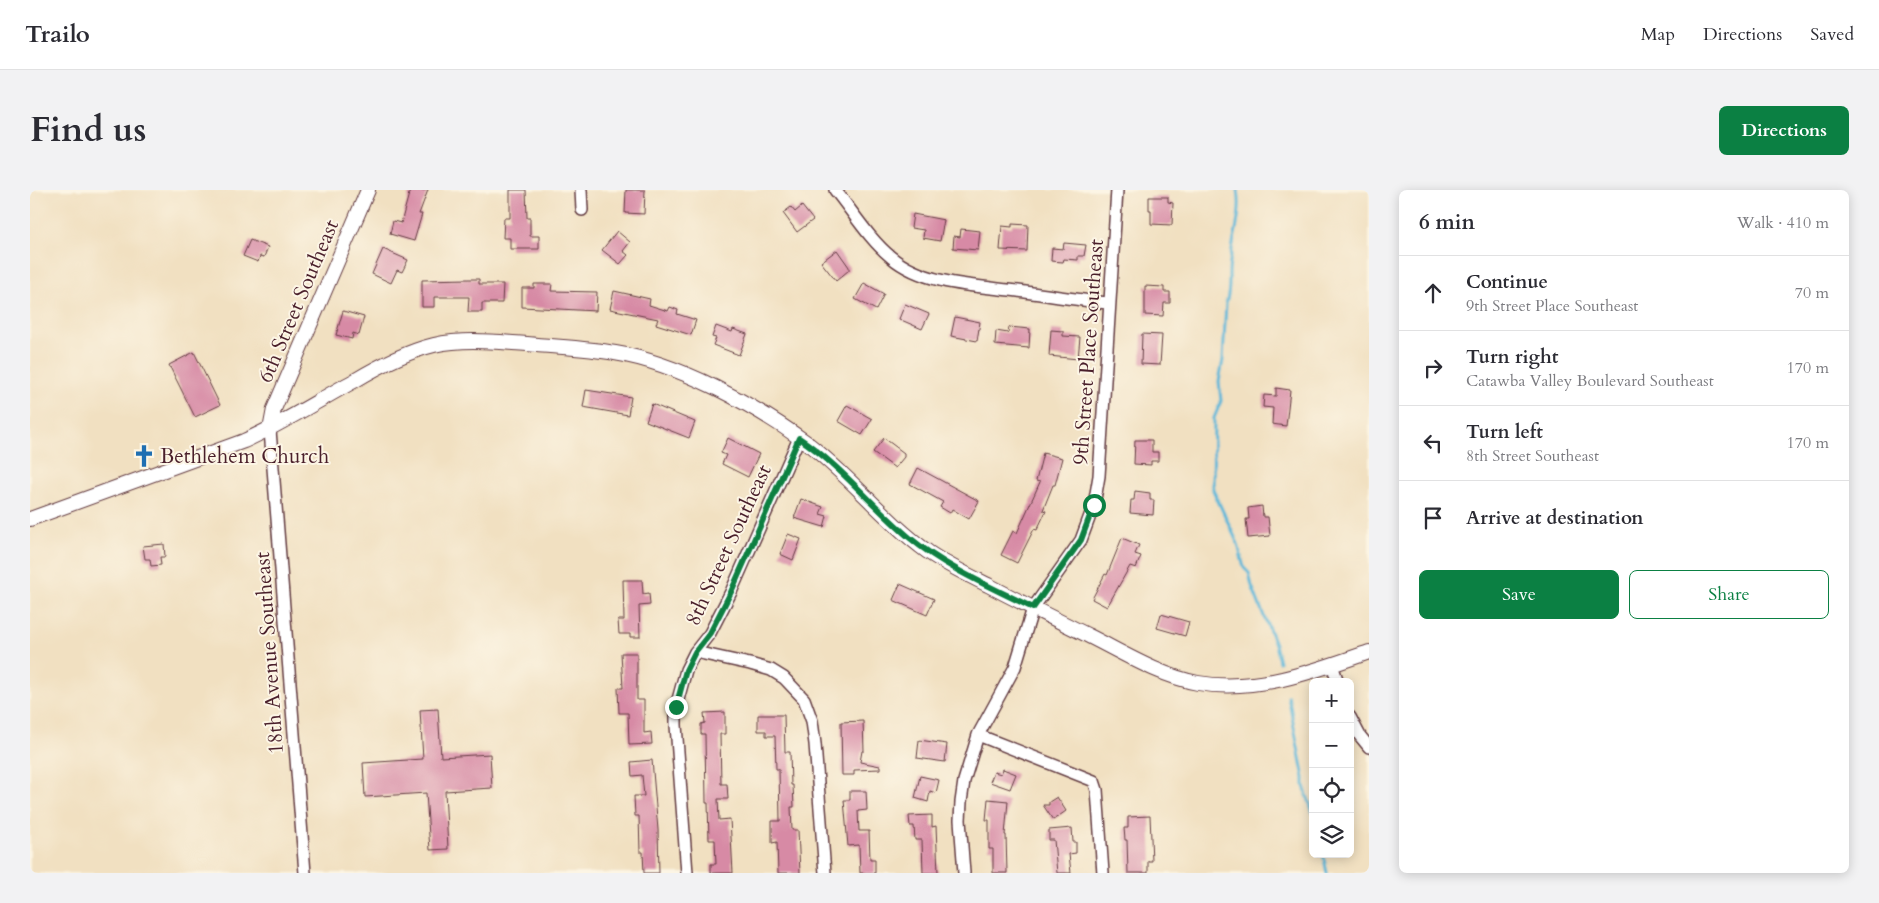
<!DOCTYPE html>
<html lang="en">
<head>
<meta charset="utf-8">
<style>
  :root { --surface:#fff; --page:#f2f2f3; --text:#2b2b33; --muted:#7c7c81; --line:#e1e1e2; --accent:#0b8043 }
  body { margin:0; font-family:Cardo,serif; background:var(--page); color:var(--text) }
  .controls { position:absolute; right:15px; bottom:15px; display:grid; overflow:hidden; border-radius:8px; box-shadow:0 2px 12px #0003 }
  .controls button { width:45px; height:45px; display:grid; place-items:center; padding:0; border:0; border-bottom:1px solid var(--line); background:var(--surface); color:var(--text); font:25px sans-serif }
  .stop { position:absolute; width:15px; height:15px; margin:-11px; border:4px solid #0b8043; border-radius:50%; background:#fff }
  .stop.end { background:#0b8043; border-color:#fff; box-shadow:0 1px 5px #0008 }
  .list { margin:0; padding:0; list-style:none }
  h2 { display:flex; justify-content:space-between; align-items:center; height:65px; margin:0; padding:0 20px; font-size:21px }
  h2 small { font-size:16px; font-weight:400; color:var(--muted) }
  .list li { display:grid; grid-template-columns:32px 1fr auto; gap:15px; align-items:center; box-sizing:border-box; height:75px; padding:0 20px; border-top:1px solid var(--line) }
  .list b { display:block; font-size:19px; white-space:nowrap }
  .list p { margin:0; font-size:16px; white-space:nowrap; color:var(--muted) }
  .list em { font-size:16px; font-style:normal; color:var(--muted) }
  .actions { display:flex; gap:10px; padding:15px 20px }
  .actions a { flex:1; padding:11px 0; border:1px solid var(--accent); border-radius:8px; text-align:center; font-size:18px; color:var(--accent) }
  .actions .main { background:var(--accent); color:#fff }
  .icon { flex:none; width:28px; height:28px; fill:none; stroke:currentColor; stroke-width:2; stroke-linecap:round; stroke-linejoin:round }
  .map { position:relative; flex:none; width:1339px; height:683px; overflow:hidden; border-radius:8px }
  header { display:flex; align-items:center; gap:30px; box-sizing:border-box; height:70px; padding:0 25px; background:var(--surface); border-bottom:1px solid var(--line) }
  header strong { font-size:24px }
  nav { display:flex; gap:28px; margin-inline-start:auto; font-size:18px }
  .intro { display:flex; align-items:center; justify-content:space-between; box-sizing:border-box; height:120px; padding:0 30px }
  h1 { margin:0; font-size:35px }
  .button { padding:12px 22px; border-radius:8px; background:var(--accent); color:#fff; font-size:18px; font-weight:700 }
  main { display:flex; gap:30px; padding:0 30px }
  aside { flex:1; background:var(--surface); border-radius:8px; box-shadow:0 2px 12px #0003 }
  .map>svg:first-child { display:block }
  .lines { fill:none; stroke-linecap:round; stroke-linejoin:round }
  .stream { stroke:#5bb7d9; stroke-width:3 }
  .building { fill:#d78aa5 }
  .minor-casing { stroke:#633c42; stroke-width:14 }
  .tertiary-casing { stroke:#633c42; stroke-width:16 }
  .minor { stroke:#fff; stroke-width:11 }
  .tertiary { stroke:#fff; stroke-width:14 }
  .route { stroke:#0b8043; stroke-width:6 }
  .labels { text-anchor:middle; stroke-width:4; stroke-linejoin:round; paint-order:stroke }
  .street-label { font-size:21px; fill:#4a1f2b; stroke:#fcf5e5 }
  .poi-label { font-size:21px; fill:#4a1f2b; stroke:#fcf5e5; text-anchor:start }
</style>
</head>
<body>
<header>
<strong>Trailo</strong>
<nav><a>Map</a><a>Directions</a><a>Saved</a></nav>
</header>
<div class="intro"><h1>Find us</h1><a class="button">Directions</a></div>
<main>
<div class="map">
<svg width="1339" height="683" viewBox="0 0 1339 683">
  <rect width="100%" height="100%" fill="#fcf5e5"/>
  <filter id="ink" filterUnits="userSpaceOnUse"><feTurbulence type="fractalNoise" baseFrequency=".02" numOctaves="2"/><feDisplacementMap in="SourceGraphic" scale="10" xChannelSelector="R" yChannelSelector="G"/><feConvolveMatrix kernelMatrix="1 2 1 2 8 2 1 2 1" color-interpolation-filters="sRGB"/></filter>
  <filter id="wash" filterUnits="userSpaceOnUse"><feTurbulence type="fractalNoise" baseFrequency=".0096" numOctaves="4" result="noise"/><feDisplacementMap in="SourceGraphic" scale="20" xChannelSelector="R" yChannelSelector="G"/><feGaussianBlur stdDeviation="1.12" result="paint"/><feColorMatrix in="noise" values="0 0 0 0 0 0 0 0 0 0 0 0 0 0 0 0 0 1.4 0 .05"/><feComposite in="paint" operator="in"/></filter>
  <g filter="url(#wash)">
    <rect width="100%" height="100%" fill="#f1e0c1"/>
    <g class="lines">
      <!-- stream -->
      <path class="stream" d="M1208 0C1213 28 1200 54 1199 82 1199 90 1200 104 1196 112L1193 170 1189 191 1191 211 1184 228 1183 300 1208 354 1214 378 1219 383 1222 396 1245 454 1249 472
        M1258 506 1274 588V596L1283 623
        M1293 664 1297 683"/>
    </g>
    <g id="blocks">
      <!-- building -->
      <path class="building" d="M380 0H398L389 24H392L384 51 360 44 363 31 371 33Z
        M480 0H496L497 28H500V46H509V59H480V48H473L474 28H480Z
        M596 0H615L614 24 595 23Z
        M1119 7H1138V12L1143 13 1142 35 1121 34V20H1119Z
        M772 16 783 30 767 42 753 23 761 17 765 22Z
        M883 24 914 30 910 51 893 48 894 40 881 38Z
        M982 34 998 35 997 61 970 60 972 36 982 37Z
        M931 39 950 41 948 60 923 58 924 46 930 47Z
        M587 41 600 52 593 61 598 65 590 74 572 60Z
        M220 50 238 57 234 67 230 66 228 72 213 66Z
        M1034 53 1056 55 1054 66H1048V70L1034 69 1033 72 1021 71 1022 58 1033 59Z
        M353 59 378 70 372 82 367 80 361 93 342 84Z
        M807 60 819 77V80L806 91 791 72Z
        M439 89H449V94H473L472 113H452V122H438L439 107H404V117H392V90Z
        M834 93 854 104 846 120 825 109Z
        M504 94H522L521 101 567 102 566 121 492 117V98H504Z
        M1115 96 1134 97V102H1140V113H1134L1133 126 1115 125Z
        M584 101 620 109 619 115 638 121 640 117 648 120 647 124 666 130 661 145 626 134 628 129 580 119Z
        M875 114 899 124 892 139 869 129Z
        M313 121 334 127 329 145 323 143 322 149 306 145Z
        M925 127 950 132 947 151 921 146Z
        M686 136 702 142 703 139 717 144 709 165 683 155 686 148 682 147Z
        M979 137 1000 139 999 158 965 155 966 141 978 143Z
        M1021 140 1033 141V146L1050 147 1048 169 1019 166Z
        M1112 144 1132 145 1130 175 1111 174Z
        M164 162 190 215 165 227 139 175Z
        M1246 198 1260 200 1256 236 1242 234 1243 218 1233 217 1234 205 1246 206Z
        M556 200 601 207 598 225 553 217Z
        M622 214 665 232 659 248 616 231Z
        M817 215 842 229 832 245 808 231Z
        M698 248 729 264 718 287 692 274 696 265 691 263Z
        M854 248 874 263V267L865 278 843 262Z
        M1105 250H1122V262H1128V271H1121V275L1104 274Z
        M1013 263 1032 268 1025 295H1023L1013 320 1016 321 1007 340 1004 339 987 373 971 365 983 341 987 343 1010 292 1006 291Z
        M888 278 949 311 939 329 922 319 920 323 910 317 913 312 880 294Z
        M1105 301 1120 303V310H1124L1123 325 1100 323 1101 310H1104Z
        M771 309 793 317 790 324 797 326 794 337 764 328Z
        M1232 316 1233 327H1238L1240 346 1218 348 1216 329H1219L1218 318Z
        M758 344 771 349 763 370 750 364Z
        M1092 348 1109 355 1105 364 1111 366 1106 378 1100 376 1077 417 1062 409 1075 384 1077 385Z
        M134 354 135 367H130L131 375 121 376 120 369H115L113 356Z
        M593 390H612L613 404 619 403 620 415 609 416 610 447H600V444H589L588 430H594Z
        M870 394 904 409 897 425 863 410Z
        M1131 424 1159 432 1155 446 1127 438Z
        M591 463H607V510H614V543L621 542 622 554 599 555 598 523H589L588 498H593Z
        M408 519 411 567 460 564 462 598 415 601 418 659 400 660 396 603 335 607 333 573 393 569 390 520Z
        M695 522V544H690L691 594H697L698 609H688L689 630 700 629 703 683H681V674H686L685 650H679L678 613H676L675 544H671V534L675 533 674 523Z
        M728 525H754L755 562H760L761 595H763L764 617H761L762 640H768L770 683H748L747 652 742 653V631H750L749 579H746L745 546H736V541H728Z
        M833 531 834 561H832L830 572 850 576V579L824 580V585H812L811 532Z
        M889 550 917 554 915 572 887 568Z
        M622 570 628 640 629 683H614L613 662H610L609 626H605L604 606H614L612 585 602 586 601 572Z
        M973 579 986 584 980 599 960 592 964 582 971 584Z
        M890 586 909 590 906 603 900 601 898 612 885 608Z
        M820 601H836L837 620 828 621 829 641H839L840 669H845V683H830L829 655 818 656 814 610H820Z
        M1027 607 1036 621 1023 630 1013 615H1019V612Z
        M958 609 978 611 975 645H976L977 683H963V659H959V630H956Z
        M902 625V637L906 636 908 683H893L892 650H885L884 636H880L879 626Z
        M1120 626 1122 671H1118V683H1098L1097 650H1095L1094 638H1098V627Z
        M1042 638 1043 652H1046V663L1039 664 1041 683H1027L1024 650H1019V640Z"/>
    </g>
  </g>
  <g filter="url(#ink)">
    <use href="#blocks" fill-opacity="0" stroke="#633c42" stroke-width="1"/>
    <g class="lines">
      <defs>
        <path id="minor" d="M551 0 552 20
          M805 0C823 22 839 49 861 67 894 95 947 96 988 101 1018 105 1048 110 1078 113
          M240 240 275 683
          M665 462 720 474 741 480 754 488 774 509 782 531 785 554 795 683
          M1302 475 1308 492
          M1320 527 1330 546 1339 557
          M948 545 1064 591 1067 600 1073 683
          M657 683 646 535V517L656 480 665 462 680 443 701 402 769 248
          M934 683 930 630 931 612 934 591 948 545 985 477 1003 418 1051 350 1064 315 1069 286 1087 0"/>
        <path id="tertiary" d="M240 240 244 219 338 0
          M0 329 214 251C252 234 287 211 324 191 349 176 375 162 404 155 435 148 466 152 497 154 526 157 556 158 585 163 648 173 725 215 777 253 820 286 854 330 898 362 917 375 938 385 958 395 992 413 1025 429 1059 446 1093 463 1130 486 1168 493 1226 503 1285 481 1339 462"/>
      </defs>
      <!-- minor casing -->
      <use href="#minor" class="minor-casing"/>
      <!-- tertiary casing -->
      <use href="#tertiary" class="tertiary-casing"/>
      <!-- minor -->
      <use href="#minor" class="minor"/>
      <!-- tertiary -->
      <use href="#tertiary" class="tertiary"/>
    </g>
  </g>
  <g class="lines" filter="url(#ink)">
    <!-- route -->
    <path class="route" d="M646 517 656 480 665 462 680 443 701 402 769 248C810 275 842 316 880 348 916 378 961 397 1003 418L1051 350 1064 315"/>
  </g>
  <!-- icons -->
  <defs>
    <symbol id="church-bare" viewBox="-9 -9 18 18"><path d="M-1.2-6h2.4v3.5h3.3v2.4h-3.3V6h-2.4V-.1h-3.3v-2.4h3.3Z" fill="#1f6fb2" stroke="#fcf5e5" stroke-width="2.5" paint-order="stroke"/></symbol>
  </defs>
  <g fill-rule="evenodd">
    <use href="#church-bare" x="98" y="250" width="32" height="32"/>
  </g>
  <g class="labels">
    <!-- street labels -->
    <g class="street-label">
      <text transform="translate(268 111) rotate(-67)" y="7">6th Street Southeast</text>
      <text transform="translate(1058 162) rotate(-86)" y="7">9th Street Place Southeast</text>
      <text transform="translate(698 355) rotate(-65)" y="7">8th Street Southeast</text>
      <text transform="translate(239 463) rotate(-94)" y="7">18th Avenue Southeast</text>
    </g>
    <!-- poi labels -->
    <g class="poi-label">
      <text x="130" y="273">Bethlehem Church</text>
    </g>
  </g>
</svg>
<div class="controls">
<button>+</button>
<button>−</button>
<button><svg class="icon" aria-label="locate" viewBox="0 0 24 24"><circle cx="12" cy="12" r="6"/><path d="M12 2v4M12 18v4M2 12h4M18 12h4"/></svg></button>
<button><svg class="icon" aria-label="layers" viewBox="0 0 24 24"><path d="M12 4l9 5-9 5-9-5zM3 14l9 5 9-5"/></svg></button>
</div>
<div class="stop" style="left:1064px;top:315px"></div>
<div class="stop end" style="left:646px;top:517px"></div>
</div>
<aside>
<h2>6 min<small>Walk · 410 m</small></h2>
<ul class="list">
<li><svg class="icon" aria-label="ahead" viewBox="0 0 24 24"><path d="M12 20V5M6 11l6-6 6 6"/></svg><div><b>Continue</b><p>9th Street Place Southeast</p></div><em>70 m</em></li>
<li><svg class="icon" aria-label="right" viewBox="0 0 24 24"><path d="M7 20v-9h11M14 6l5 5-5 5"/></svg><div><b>Turn right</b><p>Catawba Valley Boulevard Southeast</p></div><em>170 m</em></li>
<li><svg class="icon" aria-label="left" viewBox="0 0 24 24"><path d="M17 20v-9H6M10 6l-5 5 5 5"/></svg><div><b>Turn left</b><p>8th Street Southeast</p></div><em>170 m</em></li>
<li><svg class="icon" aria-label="arrive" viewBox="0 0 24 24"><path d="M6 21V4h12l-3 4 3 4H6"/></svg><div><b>Arrive at destination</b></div></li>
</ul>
<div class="actions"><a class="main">Save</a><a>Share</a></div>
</aside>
</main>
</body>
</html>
